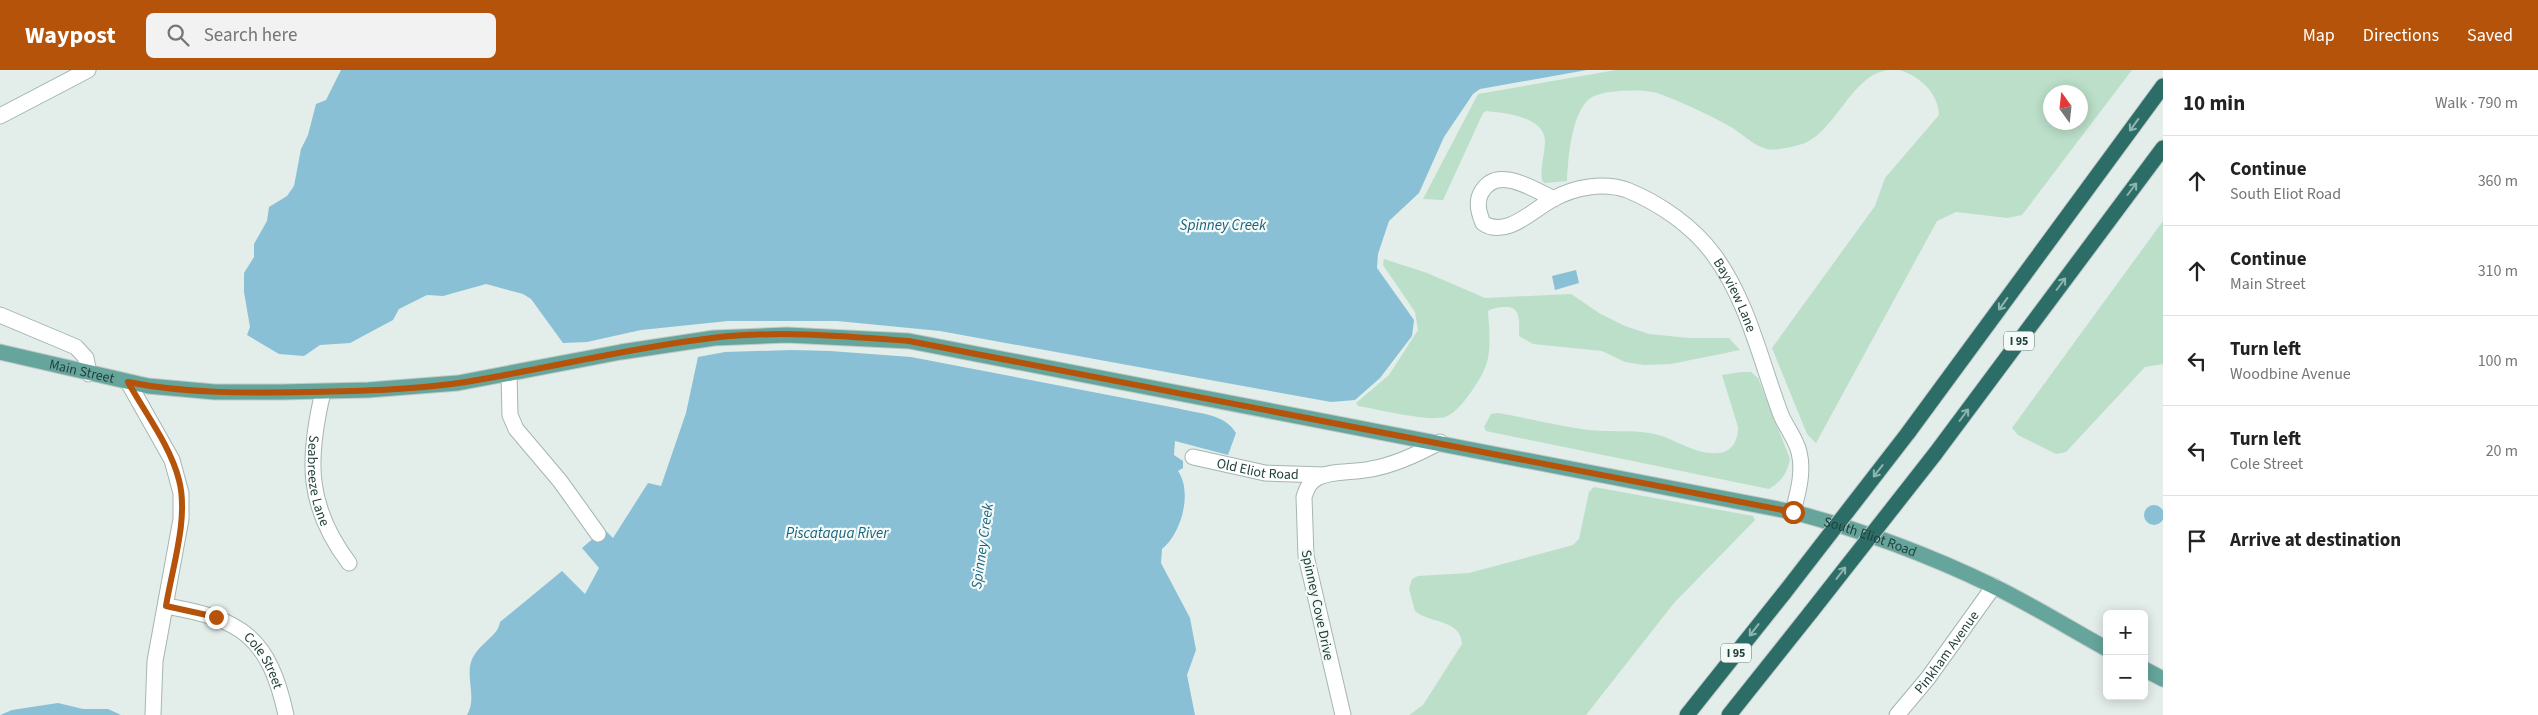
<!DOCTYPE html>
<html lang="en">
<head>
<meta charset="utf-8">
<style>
  :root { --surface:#fff; --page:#f2f2f2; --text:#222; --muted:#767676; --line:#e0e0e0; --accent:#b45309 }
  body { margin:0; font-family:"Source Sans 3",sans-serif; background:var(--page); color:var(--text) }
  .controls { position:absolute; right:15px; bottom:15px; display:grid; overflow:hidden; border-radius:8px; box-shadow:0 2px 12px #0003 }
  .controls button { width:45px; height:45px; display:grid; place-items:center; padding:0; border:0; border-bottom:1px solid var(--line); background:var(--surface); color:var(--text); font:25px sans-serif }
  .compass { position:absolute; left:2043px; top:15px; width:45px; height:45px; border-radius:50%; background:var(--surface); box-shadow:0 2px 12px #0003; rotate:345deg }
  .stop { position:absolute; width:15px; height:15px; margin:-11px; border:4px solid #b45309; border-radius:50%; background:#fff }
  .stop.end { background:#b45309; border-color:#fff; box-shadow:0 1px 5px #0008 }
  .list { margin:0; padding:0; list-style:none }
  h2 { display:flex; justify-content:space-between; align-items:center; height:65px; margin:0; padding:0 20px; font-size:21px }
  h2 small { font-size:16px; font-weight:400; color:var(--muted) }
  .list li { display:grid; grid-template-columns:32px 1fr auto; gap:15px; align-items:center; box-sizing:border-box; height:90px; padding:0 20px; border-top:1px solid var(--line) }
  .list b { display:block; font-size:19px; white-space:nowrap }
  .list p { margin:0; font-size:16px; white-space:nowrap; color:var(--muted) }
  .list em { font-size:16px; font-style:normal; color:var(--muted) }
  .icon { flex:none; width:28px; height:28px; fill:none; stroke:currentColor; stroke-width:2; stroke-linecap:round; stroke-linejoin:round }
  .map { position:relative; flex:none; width:2163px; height:645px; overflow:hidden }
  header { display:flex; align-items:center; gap:30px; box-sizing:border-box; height:70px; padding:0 25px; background:var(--accent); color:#fff }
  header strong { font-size:24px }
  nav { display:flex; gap:28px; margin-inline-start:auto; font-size:18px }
  .search { width:350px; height:45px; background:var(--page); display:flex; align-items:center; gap:12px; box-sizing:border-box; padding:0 18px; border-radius:8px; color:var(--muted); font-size:19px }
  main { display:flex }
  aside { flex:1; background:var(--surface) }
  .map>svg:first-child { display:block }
  .green { fill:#bbdfc9; fill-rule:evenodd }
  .water { fill:#89c0d5 }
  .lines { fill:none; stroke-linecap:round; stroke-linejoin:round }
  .minor-casing { stroke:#a5b6b2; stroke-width:17 }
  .major-casing { stroke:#c1cac8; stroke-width:17 }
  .highway-casing { stroke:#c1cac8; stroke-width:17 }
  .minor { stroke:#fff; stroke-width:15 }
  .major { stroke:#66a59c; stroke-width:15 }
  .highway { stroke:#2c6d67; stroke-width:15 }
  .highway-bridge-casing { stroke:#c1cac8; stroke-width:17; stroke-linecap:butt }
  .highway-bridge { stroke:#2c6d67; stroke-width:15 }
  .oneway { stroke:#90b4af }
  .route { stroke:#b45309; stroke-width:6 }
  .labels { text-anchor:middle; stroke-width:4.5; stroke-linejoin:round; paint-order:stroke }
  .shield { fill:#f4faf7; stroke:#617873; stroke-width:1 }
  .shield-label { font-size:12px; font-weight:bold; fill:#22403b }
  .street-label { font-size:14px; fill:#22403b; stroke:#f4faf7 }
  .water-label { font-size:15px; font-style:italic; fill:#19627f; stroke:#f4faf7 }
</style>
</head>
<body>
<header>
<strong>Waypost</strong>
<div class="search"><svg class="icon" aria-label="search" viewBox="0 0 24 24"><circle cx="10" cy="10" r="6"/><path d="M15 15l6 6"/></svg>Search here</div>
<nav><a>Map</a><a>Directions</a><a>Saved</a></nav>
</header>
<main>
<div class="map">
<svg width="2163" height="645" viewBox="0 0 2163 645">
  <rect width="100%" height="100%" fill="#e3edea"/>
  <!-- green -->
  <path class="green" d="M1616 0H1889C1853 3 1837 59 1805 73 1797 76 1787 78 1779 79 1758 83 1746 65 1729 56 1712 46 1675 29 1657 23 1642 19 1598 19 1587 31 1571 48 1568 89 1567 111L1544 113 1542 110C1540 96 1545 84 1545 71 1544 46 1504 43 1486 41L1483 43 1443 130 1423 129 1478 24Z
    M1899 0H2132L2022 145 2008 148 1956 142 1937 151 1816 373 1807 364 1772 278 1875 136 1885 108 1939 45C1939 24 1919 5 1899 0ZM2050 22H2080V52H2050Z
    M2163 151V294L2145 297 2066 382 2056 384 2018 365 2012 358Z
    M1384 189 1427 203 1485 228 1571 224 1599 243 1625 256 1649 264 1689 268H1729L1740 280 1671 294 1644 295 1625 292 1602 281 1533 274 1519 266C1519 253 1522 236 1505 237 1499 237 1493 238 1488 241 1489 259 1492 281 1485 298 1479 312 1459 343 1445 347 1427 352 1378 339 1358 336L1356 333 1389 305 1418 260 1415 242 1383 195Z
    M1741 302H1751L1758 308 1790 389C1787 403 1782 411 1769 419L1486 361 1484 357 1491 344 1498 343C1528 348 1558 356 1588 360 1608 362 1629 360 1649 363 1673 366 1692 385 1718 383 1733 382 1738 370 1738 357L1722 305Z
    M1594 417 1753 446 1755 450 1674 533 1586 645H1409L1423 635 1462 574C1461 549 1431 554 1415 541L1409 519 1412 509 1418 506 1469 503 1573 475 1579 469 1589 422Z"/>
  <!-- water -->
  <path class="water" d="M341 0H1587L1480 19 1473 24 1444 67 1419 123 1389 151 1378 184 1377 198 1414 250 1412 266 1380 308 1355 330 1331 332 940 261 837 251H728L641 260 587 272 563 273 531 229 523 224 486 214 443 226 427 225 399 239 393 250 350 273 320 275 304 286 279 284 247 265 250 257 244 222V203L254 187V174L267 151 269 137 287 126 294 116 301 79 308 65 316 34 326 30Z
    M1576 200 1579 213 1555 220 1552 206Z
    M791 280 830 281 911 287 1181 339C1201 344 1225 344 1236 363L1228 385 1175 371 1174 385 1183 391V398L1178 401C1193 423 1181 464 1162 479L1161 493 1190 548 1196 580 1187 605 1195 645H467C477 629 466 609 471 592 478 573 498 567 500 552L562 501 585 524 599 498 582 478 604 459 613 468 648 413 661 416 686 343 698 287 725 282Z
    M2144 445a10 10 0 1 1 20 0a10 10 0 1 1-20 0Z
    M58 633 83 639H108L121 645H0L12 640Z"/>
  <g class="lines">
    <defs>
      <g id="minor">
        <path d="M0 46 88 0"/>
        <path id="s1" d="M1554 129C1533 119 1496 94 1481 123 1476 132 1479 144 1483 153 1506 169 1534 139 1553 129 1575 117 1603 112 1627 120 1659 133 1693 156 1714 185 1748 231 1761 292 1781 345 1786 357 1796 369 1799 382 1804 402 1798 422 1793 442"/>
        <path d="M0 245 76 277 86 288 89 304"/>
        <path d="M509 304 510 345 516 359 560 411 598 464"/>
        <path d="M128 312 172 390 181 423V449L155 591 153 645"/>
        <path id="s2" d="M323 322C307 389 306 436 349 493"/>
        <path id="s3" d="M1193 387 1265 403 1324 405"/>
        <path id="s4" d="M166 536C242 549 269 567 286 645"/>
        <path d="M1343 645 1306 486 1304 427C1307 418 1309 413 1317 408 1332 400 1354 403 1371 399 1395 395 1418 384 1440 372"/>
        <path id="s5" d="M1897 645 1928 608 1994 516"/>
      </g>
      <g id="major">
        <path id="s6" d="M0 282 148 316 215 322H281L368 320 458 313 621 282 714 268 787 265 909 271 1793 442C1862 460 1929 485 1993 516 2032 535 2069 558 2107 579"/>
        <path d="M2144 599 2163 609"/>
      </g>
      <path id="highway" d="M1908 363 2163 16
        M1935 384 2163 78
        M1687 645 1785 522
        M1729 645 1811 542"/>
    </defs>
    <!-- minor casing -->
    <use href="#minor" class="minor-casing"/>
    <!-- major casing -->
    <use href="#major" class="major-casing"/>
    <!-- highway casing -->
    <use href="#highway" class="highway-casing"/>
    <!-- minor -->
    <use href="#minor" class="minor"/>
    <!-- major -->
    <use href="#major" class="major"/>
    <!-- highway -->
    <use href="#highway" class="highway"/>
    <defs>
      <path id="highway-bridge" d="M1785 522 1908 363
        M1811 542 1935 384"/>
    </defs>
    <!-- highway-bridge casing -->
    <use href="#highway-bridge" class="highway-bridge-casing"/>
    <!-- highway-bridge -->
    <use href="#highway-bridge" class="highway-bridge"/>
  </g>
  <!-- one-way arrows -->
  <defs><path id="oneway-shaft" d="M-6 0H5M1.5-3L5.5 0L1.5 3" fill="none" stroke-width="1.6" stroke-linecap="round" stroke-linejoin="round" transform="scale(1.25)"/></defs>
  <g class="oneway">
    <use href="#oneway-shaft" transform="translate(2134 55) rotate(126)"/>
    <use href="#oneway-shaft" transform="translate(2132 119) rotate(-53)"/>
    <use href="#oneway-shaft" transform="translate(2061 214) rotate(-53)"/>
    <use href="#oneway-shaft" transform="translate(2003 234) rotate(126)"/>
    <use href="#oneway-shaft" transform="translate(1964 345) rotate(-53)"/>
    <use href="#oneway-shaft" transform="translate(1878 401) rotate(128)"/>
    <use href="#oneway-shaft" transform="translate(1841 503) rotate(-52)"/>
    <use href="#oneway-shaft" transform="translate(1754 560) rotate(128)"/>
  </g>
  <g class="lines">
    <!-- route -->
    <path class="route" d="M216 547 166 536C172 498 189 448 179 410 170 375 145 343 128 312 187 324 249 323 309 322 359 321 409 320 459 313 543 300 626 278 712 268 777 260 844 266 909 271L1793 442"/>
  </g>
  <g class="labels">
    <!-- shield labels -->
    <g class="shield">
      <rect x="2004" y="261.5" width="30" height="19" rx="4"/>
      <rect x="1721" y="573.5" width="30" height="19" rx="4"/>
    </g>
    <g class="shield-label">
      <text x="2019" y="275">I 95</text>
      <text x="1736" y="587">I 95</text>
    </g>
    <!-- street labels -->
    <g class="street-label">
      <text dy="5" stroke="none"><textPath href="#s1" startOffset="424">Bayview Lane</textPath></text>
      <text dy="5" stroke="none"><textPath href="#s6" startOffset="84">Main Street</textPath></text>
      <text dy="5" stroke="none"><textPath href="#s3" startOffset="66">Old Eliot Road</textPath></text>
      <text dy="5" stroke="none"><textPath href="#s2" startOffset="90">Seabreeze Lane</textPath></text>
      <text dy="5" stroke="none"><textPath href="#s6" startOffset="1899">South Eliot Road</textPath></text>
      <text transform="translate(1318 535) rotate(78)" y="5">Spinney Cove Drive</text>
      <text dy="5" stroke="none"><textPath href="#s5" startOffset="80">Pinkham Avenue</textPath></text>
      <text dy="5" stroke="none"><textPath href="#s4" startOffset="118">Cole Street</textPath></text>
    </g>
    <!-- water labels -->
    <g class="water-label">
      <text x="1223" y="160">Spinney Creek</text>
      <text x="837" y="468">Piscataqua River</text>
      <text transform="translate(982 476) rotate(-82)" y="5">Spinney Creek</text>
    </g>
  </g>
</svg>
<div class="controls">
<button>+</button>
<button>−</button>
</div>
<svg class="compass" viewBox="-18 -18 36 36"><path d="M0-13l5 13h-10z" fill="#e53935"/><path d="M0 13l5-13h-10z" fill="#767676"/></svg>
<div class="stop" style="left:1793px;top:442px"></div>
<div class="stop end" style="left:216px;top:547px"></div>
</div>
<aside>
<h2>10 min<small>Walk · 790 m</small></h2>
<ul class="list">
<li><svg class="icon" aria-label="ahead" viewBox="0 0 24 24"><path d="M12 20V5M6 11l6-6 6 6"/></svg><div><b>Continue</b><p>South Eliot Road</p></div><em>360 m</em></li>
<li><svg class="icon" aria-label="ahead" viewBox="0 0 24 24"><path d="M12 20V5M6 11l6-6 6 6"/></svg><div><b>Continue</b><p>Main Street</p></div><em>310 m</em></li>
<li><svg class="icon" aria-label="left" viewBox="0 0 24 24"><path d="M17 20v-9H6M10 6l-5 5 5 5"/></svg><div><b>Turn left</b><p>Woodbine Avenue</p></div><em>100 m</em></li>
<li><svg class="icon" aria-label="left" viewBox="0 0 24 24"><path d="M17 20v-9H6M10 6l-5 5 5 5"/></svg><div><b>Turn left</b><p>Cole Street</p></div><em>20 m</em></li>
<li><svg class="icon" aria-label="arrive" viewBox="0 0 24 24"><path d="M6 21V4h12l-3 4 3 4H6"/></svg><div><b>Arrive at destination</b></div></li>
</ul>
</aside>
</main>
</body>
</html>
